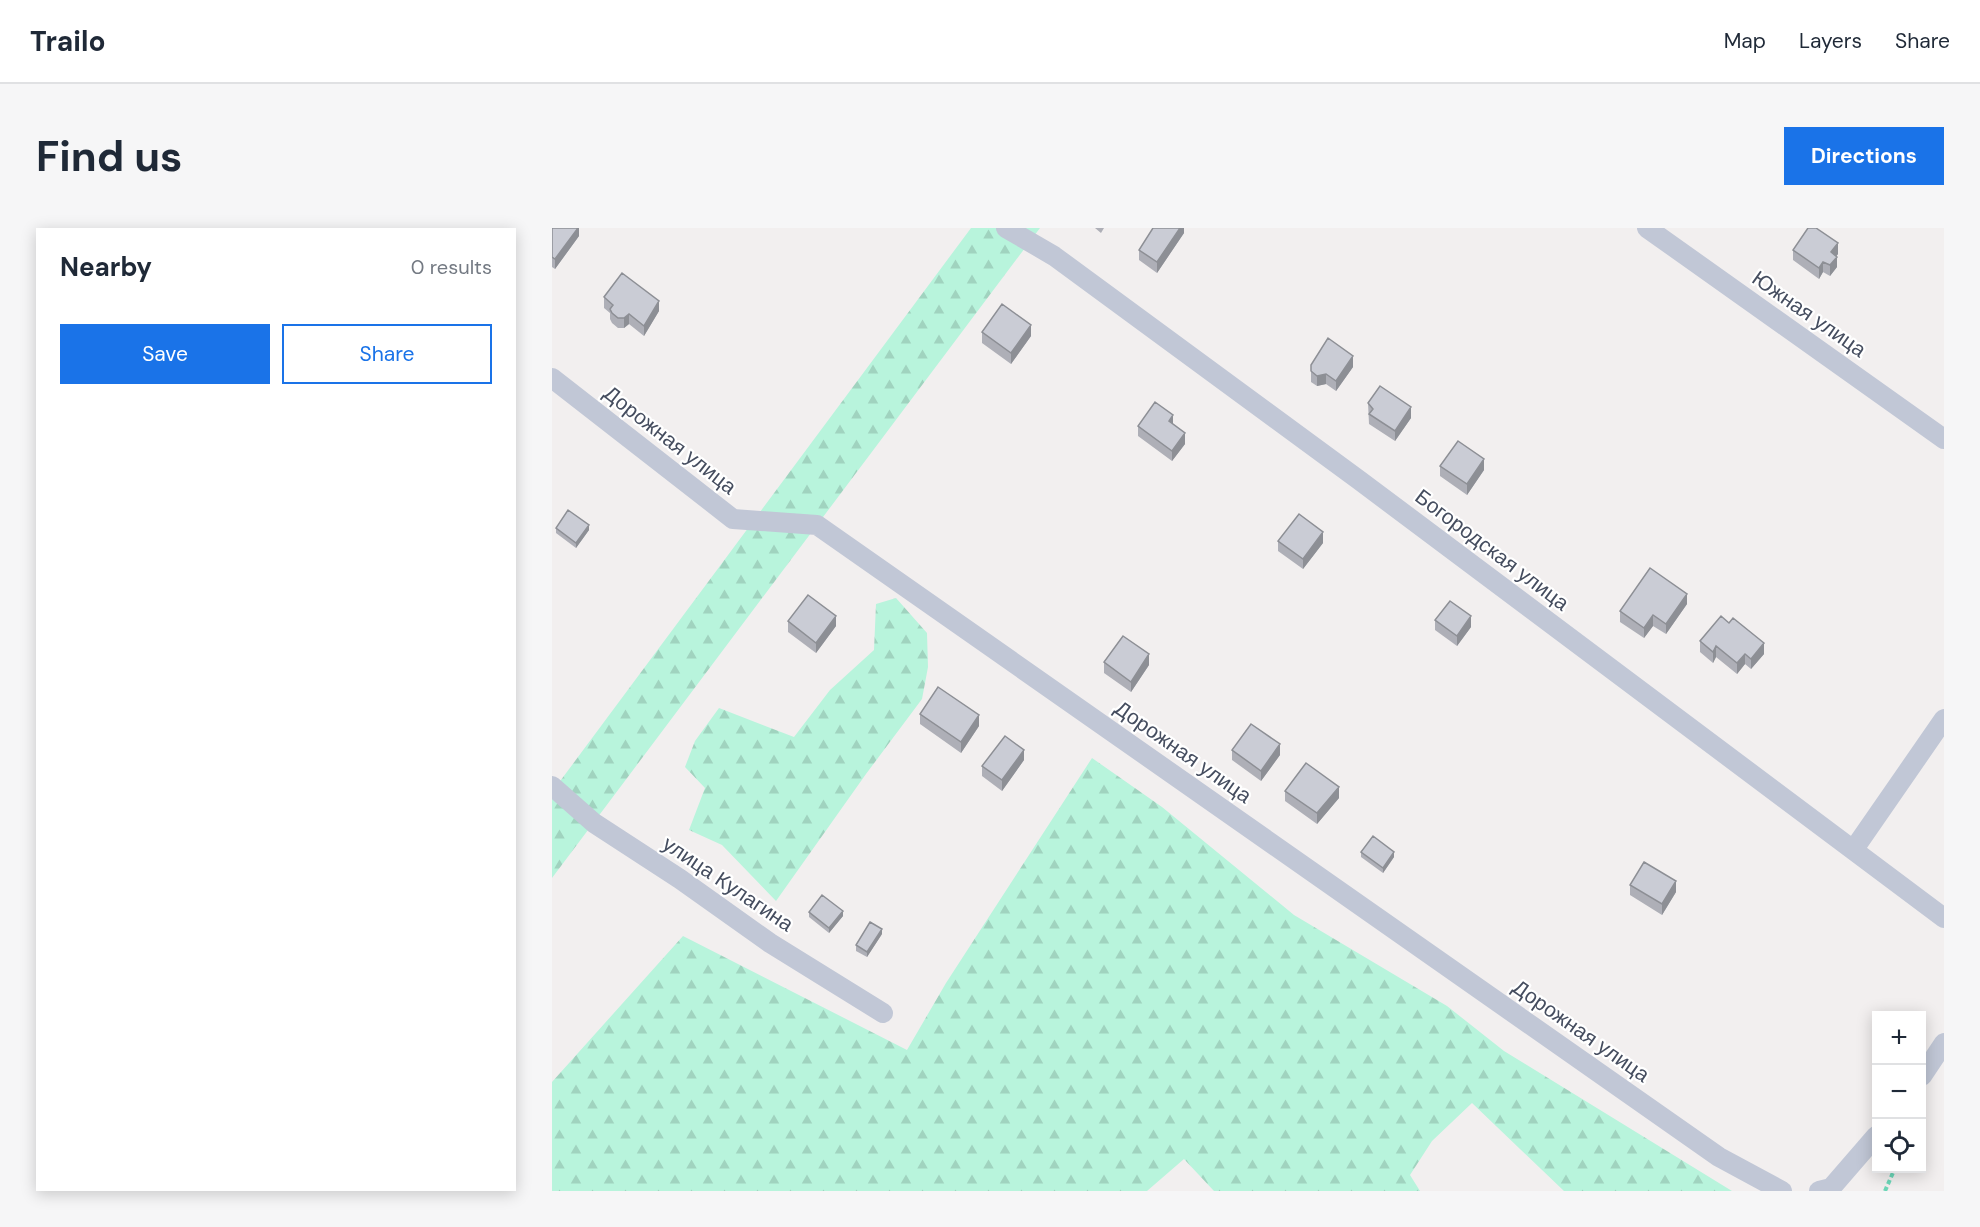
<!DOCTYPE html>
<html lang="en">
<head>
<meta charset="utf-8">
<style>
  :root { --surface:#fff; --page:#f6f6f7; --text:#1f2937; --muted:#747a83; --line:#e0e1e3; --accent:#1a73e8 }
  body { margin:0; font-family:"DM Sans",sans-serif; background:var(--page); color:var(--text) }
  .controls { position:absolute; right:18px; bottom:18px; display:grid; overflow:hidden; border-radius:0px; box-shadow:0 3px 15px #0003 }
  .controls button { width:54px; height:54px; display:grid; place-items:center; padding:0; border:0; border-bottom:2px solid var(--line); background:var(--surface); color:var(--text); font:30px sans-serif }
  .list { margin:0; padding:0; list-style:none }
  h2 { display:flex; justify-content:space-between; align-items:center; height:78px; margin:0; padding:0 24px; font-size:26px }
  h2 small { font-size:20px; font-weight:400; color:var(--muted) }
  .actions { display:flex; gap:12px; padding:18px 24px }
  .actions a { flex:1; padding:14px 0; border:2px solid var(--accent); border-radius:0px; text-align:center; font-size:21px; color:var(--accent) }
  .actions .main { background:var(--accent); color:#fff }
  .icon { flex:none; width:33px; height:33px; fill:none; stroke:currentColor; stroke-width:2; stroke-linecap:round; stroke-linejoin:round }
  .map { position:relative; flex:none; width:1392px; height:963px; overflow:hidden; border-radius:0px }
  header { display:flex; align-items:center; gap:36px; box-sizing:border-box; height:84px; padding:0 30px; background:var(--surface); border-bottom:2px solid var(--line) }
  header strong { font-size:28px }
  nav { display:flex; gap:33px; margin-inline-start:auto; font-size:21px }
  .intro { display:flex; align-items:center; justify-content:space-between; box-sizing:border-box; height:144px; padding:0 36px }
  h1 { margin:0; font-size:42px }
  .button { padding:15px 27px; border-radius:0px; background:var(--accent); color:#fff; font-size:21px; font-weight:700 }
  main { display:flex; gap:36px; padding:0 36px }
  aside { flex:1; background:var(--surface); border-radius:0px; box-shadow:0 3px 15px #0003 }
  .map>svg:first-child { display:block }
  .forest { fill:url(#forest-firs) }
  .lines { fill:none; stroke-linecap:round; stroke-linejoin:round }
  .path { stroke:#6cd7b8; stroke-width:4; stroke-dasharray:4.5 3; stroke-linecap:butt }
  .street { stroke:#c1c7d6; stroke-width:20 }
  .wall { fill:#aeafb7 }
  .shaded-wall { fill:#8d8f95 }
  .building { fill:#caccd5; stroke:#8d8f95; stroke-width:1.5 }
  .labels { text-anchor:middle; stroke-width:4.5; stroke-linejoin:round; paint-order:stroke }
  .street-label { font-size:21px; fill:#454d5f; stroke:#fff }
</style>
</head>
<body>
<header>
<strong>Trailo</strong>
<nav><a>Map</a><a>Layers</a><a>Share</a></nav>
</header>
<div class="intro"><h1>Find us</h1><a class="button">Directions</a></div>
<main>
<aside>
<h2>Nearby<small>0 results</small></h2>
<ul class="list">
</ul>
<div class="actions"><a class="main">Save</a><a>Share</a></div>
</aside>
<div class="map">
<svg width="1392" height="963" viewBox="0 0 1392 963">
  <defs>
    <pattern id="forest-firs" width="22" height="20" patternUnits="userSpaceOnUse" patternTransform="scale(1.5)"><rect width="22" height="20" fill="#b8f4dc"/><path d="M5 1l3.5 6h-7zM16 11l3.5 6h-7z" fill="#a0d3bf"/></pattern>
  </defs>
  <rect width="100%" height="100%" fill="#f2efef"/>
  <!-- forest -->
  <path class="forest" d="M419 0H488L0 650V564Z
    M344 370 375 405 376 439 370 471 314 546 224 673 170 617 137 602 153 560 133 539 143 513 167 480 242 509 278 462 322 422 324 376Z
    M540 530 610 579 742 687 895 778 952 823 1180 963H1012L920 875 880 913 858 947 868 963H662L632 931 595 963H0V854L131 708 355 822 394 755Z"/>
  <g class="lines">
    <!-- path -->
    <path class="path" d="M1333 963 1343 940"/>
    <!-- street -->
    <path class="street" d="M454 0 502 28 807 252 1392 690
      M1095 0 1392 211
      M0 150 181 291 265 297 1167 929 1230 963
      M0 558 42 595 128 651 218 715 331 785
      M1302 621 1392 491
      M1370 848 1392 815
      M1267 963 1279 960 1324 908"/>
  </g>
  <!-- wall -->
  <path class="wall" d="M0 0H27V8L3 41 0 39Z
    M543 0H552L549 5Z
    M632 0V5L605 45 587 32V22Z
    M1241 22 1286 26 1284 28 1285 39 1278 48 1271 44 1267 51 1241 32Z
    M52 69 107 83 92 108 77 96 72 100H66L60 95 58 91V85L52 80Z
    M430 104 479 108 459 136 430 115Z
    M759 137 801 139 784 163 774 156 765 158 759 154Z
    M816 175 859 190 843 213 817 196Z
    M621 196 633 216 620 233 586 208V198Z
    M888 238 932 242 915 267 888 248Z
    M4 300 37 302 24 320 4 305Z
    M726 313 771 315 751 341 726 323Z
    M1135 376 1114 406 1101 398 1092 410 1068 394V383Z
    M883 392 919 399 905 418 883 402Z
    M236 393 284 398 264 425 236 404Z
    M1148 413 1212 426 1199 441 1193 436 1185 446 1164 429 1161 435 1148 424Z
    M552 434 597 437 579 464 552 445Z
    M368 486 427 498 409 525 368 496Z
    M680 522 728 527 709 553 680 532Z
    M472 532 450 563 430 548V538Z
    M733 563 787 570 765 596 733 573Z
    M809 624 842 629 831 645 809 629Z
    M1078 657 1124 664 1110 687 1078 667Z
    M257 684 291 688 277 705 257 689Z
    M330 706 315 729 304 723V717Z"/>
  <!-- shaded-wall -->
  <path class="shaded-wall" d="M26 0H27V8L3 41V31Z
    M628 0H632V5L605 45V34Z
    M1286 15V26L1279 35V24Z
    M1285 29V39L1278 48V37Z
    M1271 34V44L1267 51V40Z
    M107 73V83L92 108V98Z
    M77 86V96L72 100V90Z
    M479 97V108L459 136V125Z
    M801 128V139L784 163V153Z
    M774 146V156L765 158V148Z
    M859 179V190L843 213V203Z
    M621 187V198L617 193Z
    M633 205V216L620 233V223Z
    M932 231V242L915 267V256Z
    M37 297V302L24 320V315Z
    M771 304V315L751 341V331Z
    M1135 366V376L1114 406V396Z
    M1101 387V398L1092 410V400Z
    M284 388V398L264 425V415Z
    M919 388V399L905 418V408Z
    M1212 415V426L1199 441V431Z
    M1164 418V429L1161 435V424Z
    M597 426V437L579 464V454Z
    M1193 426V436L1185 446V435Z
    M427 487V498L409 525V514Z
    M728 516V527L709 553V543Z
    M472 522V532L450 563V552Z
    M787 559V570L765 596V585Z
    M842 624V629L831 645V640Z
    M1124 653V664L1110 687V676Z
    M291 683V688L277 705V700Z
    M330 701V706L315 729V724Z"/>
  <!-- building -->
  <path class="building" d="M0 0H26L3 31 0 29Z
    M601 0H628L605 34 587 22Z
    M1256 0H1264L1286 15 1279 24 1285 29 1278 37 1271 34 1267 40 1241 22Z
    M70 45 107 73 92 98 77 86 72 90H66L60 85 58 81 61 77 52 69Z
    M450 76 479 97 459 125 430 104Z
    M776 110 801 128 784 153 774 146 765 148 759 143V137Z
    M828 158 859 179 843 203 817 186 821 181 816 175Z
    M603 174 621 187 617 193 633 205 620 223 586 198Z
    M906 213 932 231 915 256 888 238Z
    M16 282 37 297 24 315 4 300Z
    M747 286 771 304 751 331 726 313Z
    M1098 340 1135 366 1114 396 1101 387 1092 400 1068 383Z
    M256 367 284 388 264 415 236 393Z
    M898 373 919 388 905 408 883 392Z
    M1169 388 1177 395 1181 390 1212 415 1199 431 1193 426 1185 435 1164 418 1161 424 1148 413Z
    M571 408 597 426 579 454 552 434Z
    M386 459 427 487 409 514 368 486Z
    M699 496 728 516 709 543 680 522Z
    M453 508 472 522 450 552 430 538Z
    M754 535 787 559 765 585 733 563Z
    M821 608 842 624 831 640 809 624Z
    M1092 634 1124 653 1110 676 1078 657Z
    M270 667 291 683 277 700 257 684Z
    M318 694 330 701 315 724 304 717Z"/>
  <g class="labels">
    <!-- street labels -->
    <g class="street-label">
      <text transform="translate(1257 86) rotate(35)" y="7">Южная улица</text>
      <text transform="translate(118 212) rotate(38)" y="7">Дорожная улица</text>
      <text transform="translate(940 322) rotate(37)" y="7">Богородская улица</text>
      <text transform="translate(631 524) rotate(35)" y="7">Дорожная улица</text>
      <text transform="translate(176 656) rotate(34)" y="7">улица Кулагина</text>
      <text transform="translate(1029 803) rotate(35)" y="7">Дорожная улица</text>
    </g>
  </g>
</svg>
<div class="controls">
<button>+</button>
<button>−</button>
<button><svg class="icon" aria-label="locate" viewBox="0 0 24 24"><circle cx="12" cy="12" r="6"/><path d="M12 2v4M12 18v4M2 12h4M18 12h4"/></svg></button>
</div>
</div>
</main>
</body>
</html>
